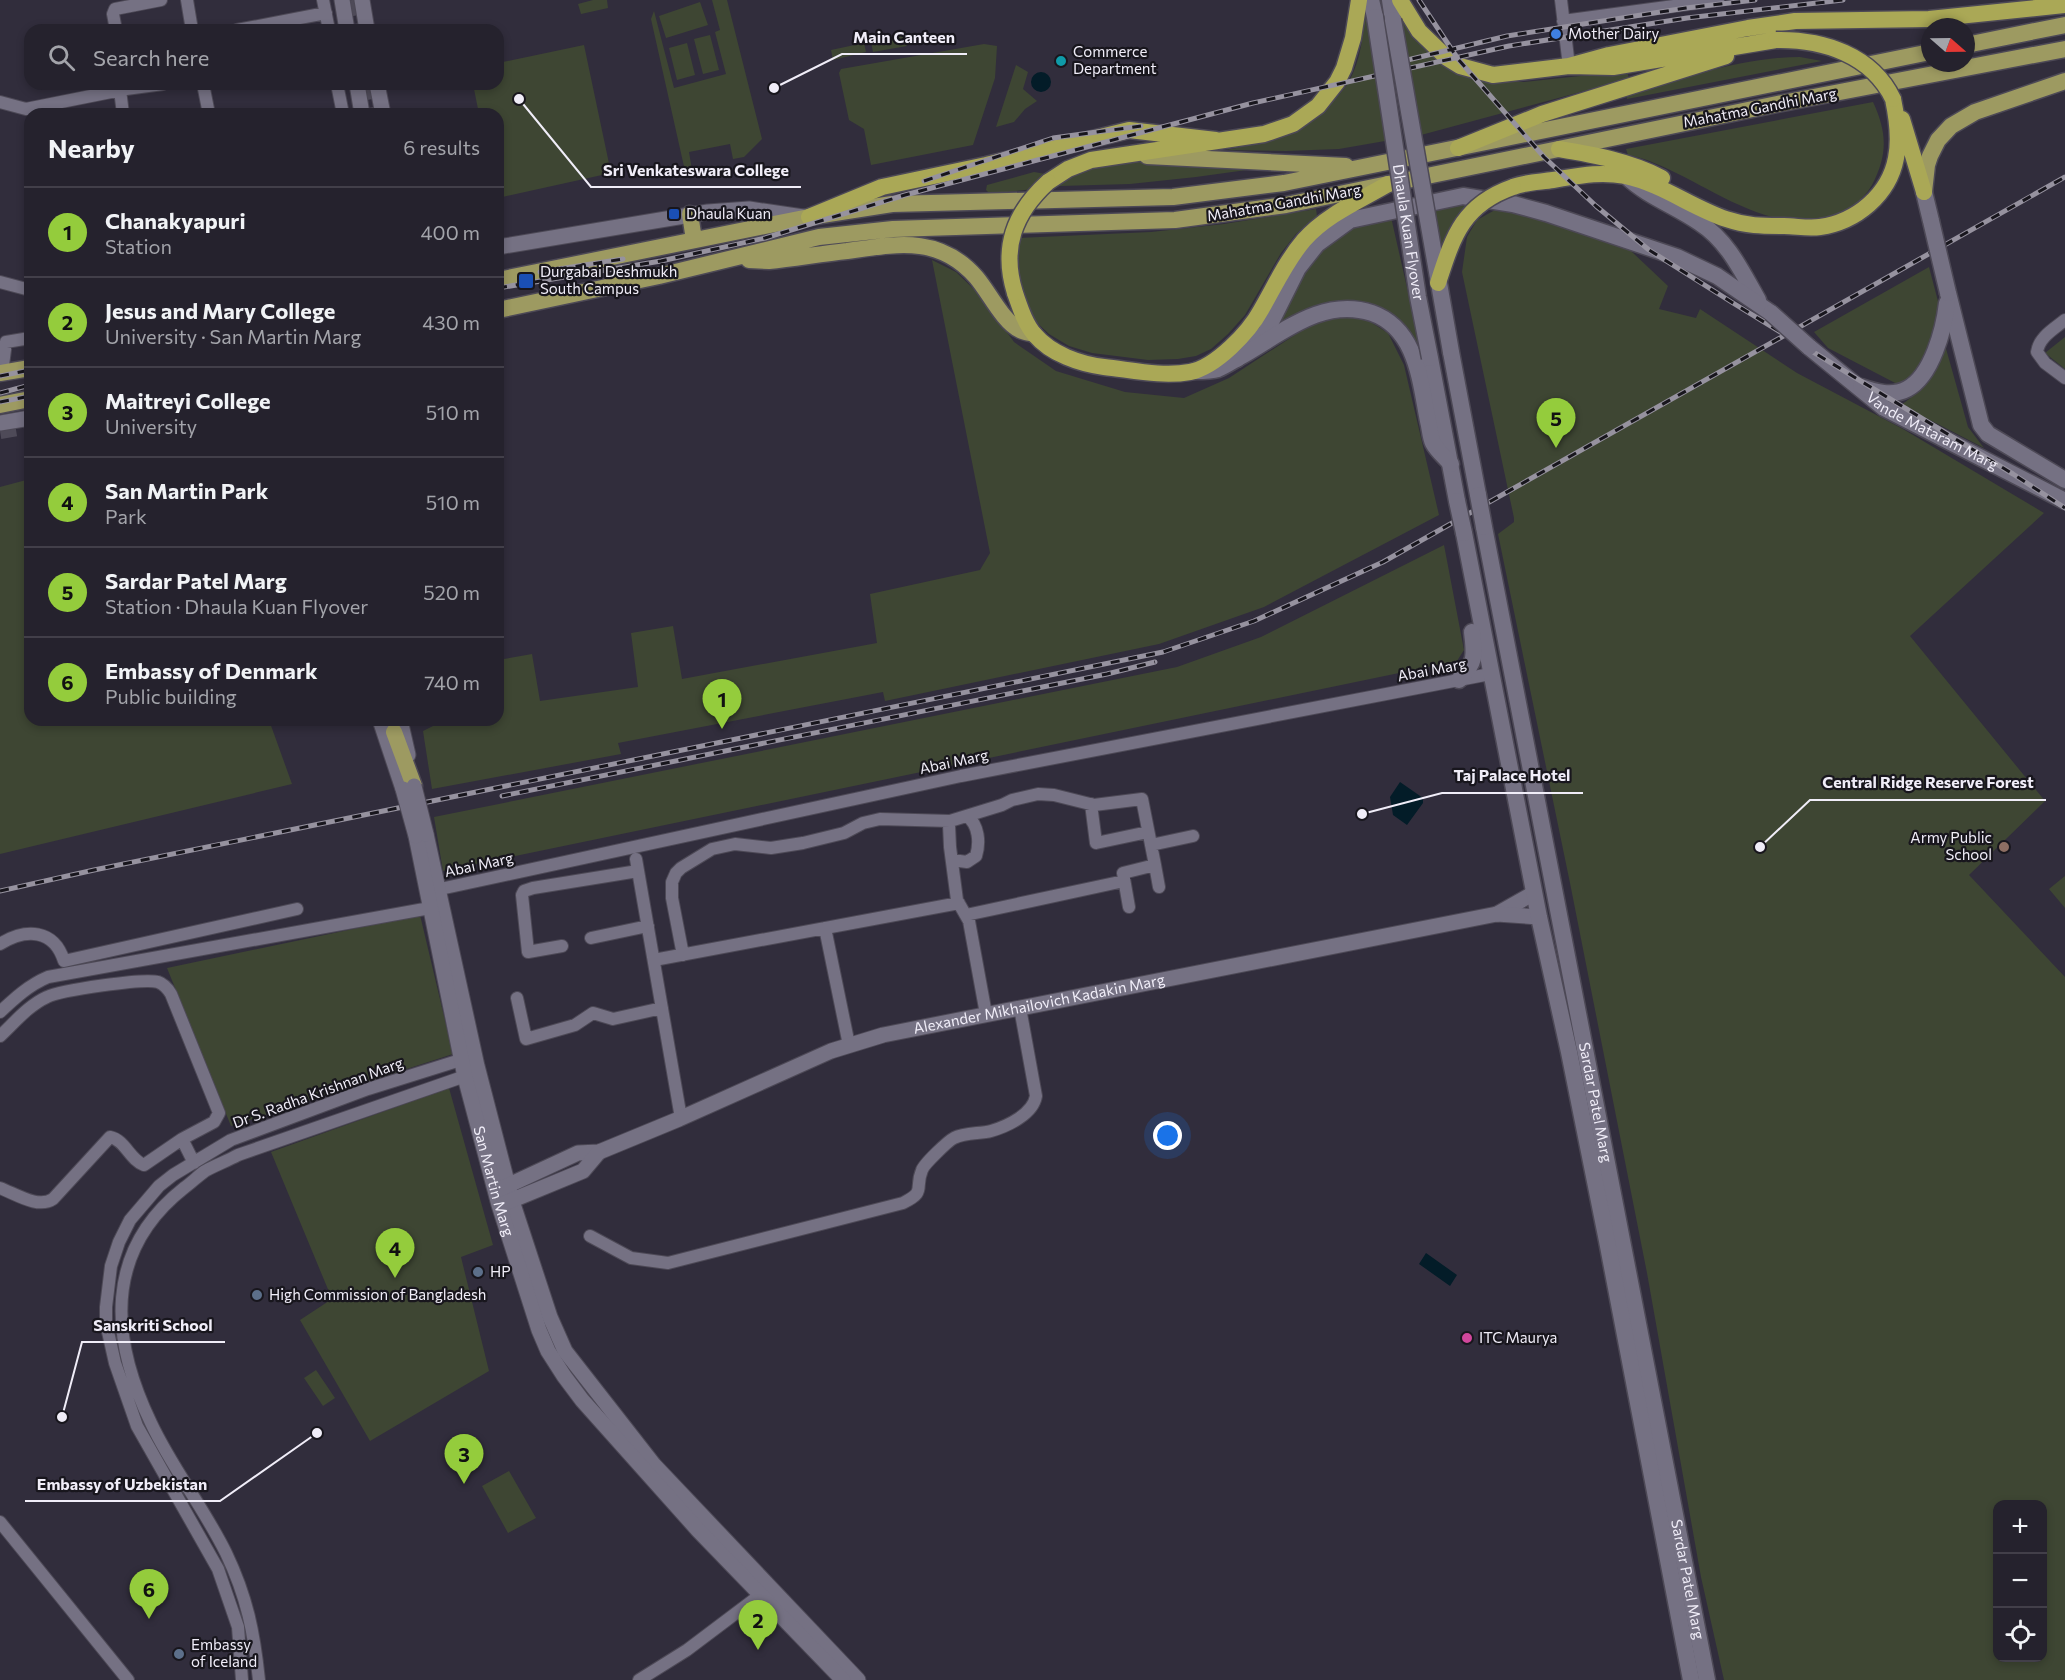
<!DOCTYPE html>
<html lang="en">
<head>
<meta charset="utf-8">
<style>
  :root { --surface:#25222d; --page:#312f39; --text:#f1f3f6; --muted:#a3a4aa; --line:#423f49; --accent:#94cc3c }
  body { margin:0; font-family:Commissioner,sans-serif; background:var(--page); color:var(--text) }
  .controls { position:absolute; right:18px; bottom:18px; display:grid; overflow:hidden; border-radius:12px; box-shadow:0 3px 9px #0003 }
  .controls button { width:54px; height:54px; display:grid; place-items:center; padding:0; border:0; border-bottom:2px solid var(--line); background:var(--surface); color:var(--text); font:30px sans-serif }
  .compass { position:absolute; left:1921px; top:18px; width:54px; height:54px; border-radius:50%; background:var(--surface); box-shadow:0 3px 9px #0003; rotate:110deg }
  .you { position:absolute; left:1168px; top:1136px; width:21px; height:21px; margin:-15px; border:4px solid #fff; border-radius:50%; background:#1a73e8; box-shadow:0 0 0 9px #1a73e833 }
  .badge { display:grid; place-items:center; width:39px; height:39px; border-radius:50%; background:var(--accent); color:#111; font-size:20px; font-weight:700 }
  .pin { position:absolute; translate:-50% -50px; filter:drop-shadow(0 2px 3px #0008) }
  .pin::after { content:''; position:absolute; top:32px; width:21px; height:18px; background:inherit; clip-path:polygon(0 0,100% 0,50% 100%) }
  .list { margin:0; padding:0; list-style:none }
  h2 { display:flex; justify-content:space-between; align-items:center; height:78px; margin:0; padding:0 24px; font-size:26px }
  h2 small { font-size:20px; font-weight:400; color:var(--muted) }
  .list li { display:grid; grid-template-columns:39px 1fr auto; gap:18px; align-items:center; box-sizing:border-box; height:90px; padding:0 24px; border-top:2px solid var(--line) }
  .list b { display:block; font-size:22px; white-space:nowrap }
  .list p { margin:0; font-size:20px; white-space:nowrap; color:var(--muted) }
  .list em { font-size:20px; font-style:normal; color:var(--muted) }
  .icon { flex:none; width:33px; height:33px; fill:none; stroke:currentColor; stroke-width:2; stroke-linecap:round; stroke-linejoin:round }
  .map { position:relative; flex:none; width:2065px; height:1680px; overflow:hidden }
  .search { position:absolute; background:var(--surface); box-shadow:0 3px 9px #0003; left:24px; top:24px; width:480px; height:66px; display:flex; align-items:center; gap:15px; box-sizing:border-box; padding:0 21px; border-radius:18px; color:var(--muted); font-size:22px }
  .panel { position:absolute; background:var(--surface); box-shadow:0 3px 9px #0003; left:24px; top:108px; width:480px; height:618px; border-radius:18px }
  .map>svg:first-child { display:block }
  .green { fill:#3e4633; fill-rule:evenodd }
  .water { fill:#031c28 }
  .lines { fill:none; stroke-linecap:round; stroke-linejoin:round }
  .primary-tunnel { stroke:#4e4a58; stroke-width:16; stroke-dasharray:16 8; stroke-linecap:butt }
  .minor-casing { stroke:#4d4956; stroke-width:14 }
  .tertiary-casing { stroke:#4d4956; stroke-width:17 }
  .secondary-casing { stroke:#4d4956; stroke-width:19 }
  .primary-casing { stroke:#4d4956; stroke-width:19 }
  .trunk-casing { stroke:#4d4956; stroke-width:19 }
  .minor { stroke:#757183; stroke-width:12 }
  .tertiary { stroke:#757183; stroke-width:15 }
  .secondary { stroke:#757183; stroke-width:16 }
  .primary { stroke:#9d9a61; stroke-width:16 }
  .trunk { stroke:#aaa856; stroke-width:16 }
  .rail-casing { stroke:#96929f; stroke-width:5 }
  .rail { stroke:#18161d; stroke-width:3; stroke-dasharray:9; stroke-linecap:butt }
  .tertiary-bridge-casing { stroke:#4d4956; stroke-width:17; stroke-linecap:butt }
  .secondary-bridge-casing { stroke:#4d4956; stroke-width:19; stroke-linecap:butt }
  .trunk-bridge-casing { stroke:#4d4956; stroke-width:19; stroke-linecap:butt }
  .tertiary-bridge { stroke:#757183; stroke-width:15 }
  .secondary-bridge { stroke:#757183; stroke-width:16 }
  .trunk-bridge { stroke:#aaa856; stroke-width:16 }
  .shop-dot { fill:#3f7fe0; stroke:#18161d; stroke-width:2 }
  .culture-dot { fill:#0f9aa8; stroke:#18161d; stroke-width:2 }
  .transit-dot { fill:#1a4fb4; stroke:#18161d; stroke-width:2 }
  .education-dot { fill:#8d6e63; stroke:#18161d; stroke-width:2 }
  .service-dot { fill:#5c6f8a; stroke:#18161d; stroke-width:2 }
  .hotel-dot { fill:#d1479c; stroke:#18161d; stroke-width:2 }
  .labels { text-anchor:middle; stroke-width:4.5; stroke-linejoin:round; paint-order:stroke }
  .poi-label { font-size:15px; fill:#f0edf8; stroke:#18161d; text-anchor:start }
  .street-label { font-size:15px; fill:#f0edf8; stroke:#18161d }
  .leader { fill:none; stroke:#f0edf8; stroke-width:2 }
  .callout-dot { fill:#f0edf8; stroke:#18161d; stroke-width:2 }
  .callout-label { font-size:16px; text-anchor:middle; font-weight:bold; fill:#f0edf8; stroke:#18161d; stroke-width:4.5; stroke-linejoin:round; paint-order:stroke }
</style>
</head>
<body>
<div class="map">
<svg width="2065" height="1680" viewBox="0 0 2065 1680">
  <rect width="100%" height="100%" fill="#312d3c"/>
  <!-- green -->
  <path class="green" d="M593 0H607L608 8 581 14 578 4Z
    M712 0H727L762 139 744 157 733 159 730 144 689 152 692 170 685 171 651 19 654 11 674 88 726 74 715 32 720 30Z
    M1366 0 1385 141 1339 149 1286 151 1226 150C1239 147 1254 145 1267 140 1298 129 1340 105 1353 73 1363 50 1364 25 1366 0Z
    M700 2 708 25 666 38 659 16Z
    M1398 15 1411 33 1489 79 1523 82 1627 71 1629 79 1421 135Z
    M710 35 719 70 703 74 694 39Z
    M905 35 907 46 873 52 871 42Z
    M687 43 695 75 677 80 669 48Z
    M864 43 866 52 833 60 831 50Z
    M984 44 997 46 995 78 973 145 871 165 864 129 849 120 839 73 841 69Z
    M584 45 611 173 498 198V114H479L473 84H498V63Z
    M1800 57 1822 61 1627 99 1626 93C1681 79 1744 57 1800 57Z
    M1016 65 1028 72 1023 89 1037 101 1025 109 1014 122 996 127Z
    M1873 102C1887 132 1888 155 1872 185 1863 200 1850 210 1834 216 1771 238 1710 185 1654 163 1646 159 1636 157 1628 155L1626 149Z
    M1137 162 1289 164 1196 177 1130 184 1060 186 990 194 986 190 987 185 1034 172 1070 178 1093 168 1118 163Z
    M1473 203 1442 255 1434 206Z
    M1502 206 1631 251 1668 286 1659 309 1696 318 1700 309 1797 373 1903 429 2044 513 1910 636 2045 801 1969 875 2065 977V1680H1724L1701 1577 1647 1273 1570 883 1498 534 1514 522V518L1462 272 1467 237 1477 220ZM1998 1504H2042V1658H1998Z
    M1316 209 1317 216 1296 234 1281 253 1245 315 1228 334 1211 349 1196 356 1178 359 1148 360 1092 353 1069 346 1049 334 1034 320 1017 285 1018 238 1151 232 1224 224Z
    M1391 217 1442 442 1409 340 1343 304 1316 305 1285 322 1279 319 1307 261 1340 231Z
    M932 260 956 272 981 296 1014 342 1056 371 1125 392 1184 398 1229 378 1310 325 1340 315 1369 321 1388 333 1404 365 1439 515 1264 607 1159 644 885 701 883 692 618 743 621 754 432 789 423 731 433 726 431 720H498V660L532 654 540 701 638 687 631 633 673 626 682 679 877 643 870 594 980 570 990 553Z
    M1929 267 1939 305 1935 331 1925 356 1910 378 1899 385 1828 348 1814 332Z
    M2065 337V369L2045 353Z
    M1945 345 1968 427 1984 448 1901 405C1927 387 1932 374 1945 345Z
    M30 479V720H269L292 784 0 854V487Z
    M1444 545 1464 650 1457 661 443 871 434 817 1177 667 1261 637Z
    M2065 876V908L2049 889Z
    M420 915 453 1054 231 1126 167 968Z
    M449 1088 493 1245 461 1257 489 1371 370 1441 300 1320 332 1299 271 1152Z
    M316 1370 335 1398 323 1406 304 1378Z
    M509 1471 536 1518 508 1533 482 1486Z"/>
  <!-- water -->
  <path class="water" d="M1031 82a10 10 0 1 1 20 0a10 10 0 1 1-20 0Z
    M1400 782 1423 798V803L1407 825 1393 815 1390 797Z
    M1426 1253 1457 1275 1450 1286 1419 1264Z"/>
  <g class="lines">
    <!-- primary-tunnel -->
    <path class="primary-tunnel" d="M352 0 357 30
      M366 84 372 114
      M0 431 30 426"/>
    <defs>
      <path id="minor" d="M187 0 192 30
        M323 0 329 30
        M1561 0 1569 66
        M1563 21 1718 0
        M116 30 113 14 115 9 161 0
        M237 30 326 13
        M203 84 209 114
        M337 84 343 114
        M120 90 123 114
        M0 102 26 109 126 89 163 84
        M0 282 30 290
        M2065 320C2054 329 2039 337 2037 352L2045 363 2065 378
        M2 373 6 342 30 338
        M1091 804 1096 843 1148 832
        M1151 845 1193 836
        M636 859 681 1118
        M952 860 967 862 976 856C980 843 979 825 967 816
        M1155 865 1159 887
        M431 891 961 776 1490 674
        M966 915 1124 881
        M825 928 849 1045
        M591 938 648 926
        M0 944C26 928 54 929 64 961L297 909
        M562 946 528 952 522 895 524 891 533 888 638 871
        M683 955 672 898V882L676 873 681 868 712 849 735 844 771 848 803 843 844 833 863 823 880 819 950 821
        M654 960 959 903
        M517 998 526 1039 575 1025 593 1013 613 1019 662 1008
        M0 1012C15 998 29 985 48 977L430 908
        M986 1014 969 921 957 900 950 847 949 825 950 821 1002 805 1012 800 1038 794 1054 795 1094 805 1142 799 1155 865 1123 873 1129 907
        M0 1036C14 1023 29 1005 47 997 61 990 144 978 158 982 164 984 168 989 171 994L219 1113 214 1122 182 1139 144 1165C130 1160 125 1140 110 1137L53 1199C38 1209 16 1194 0 1188
        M182 1139 194 1163
        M590 1236 631 1258 668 1263 903 1203C927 1191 914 1189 922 1170 924 1164 948 1141 954 1138 965 1132 980 1134 991 1131 1008 1126 1033 1114 1036 1096L1020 1008
        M0 1522 128 1680
        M242 1680 238 1627 218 1569 137 1426 115 1363 106 1323V1307L111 1266 119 1242 130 1220 159 1186 173 1175 231 1140 368 1089 470 1057
        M259 1680C254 1632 247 1597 226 1553 204 1508 172 1468 151 1423 110 1338 104 1251 184 1188 191 1183 198 1176 205 1171 216 1165 227 1161 238 1155L471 1074
        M639 1680 687 1650 768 1589"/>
      <g id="tertiary">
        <path d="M342 0 347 30"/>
        <path d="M362 0 367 30"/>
        <path d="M357 84 362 114"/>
        <path d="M377 84 383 114"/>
        <path d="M498 247 708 212 749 209 803 217"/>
        <path d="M0 423 30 418"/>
        <path d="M380 720 403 789"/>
        <path d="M400 720 408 755"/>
        <path d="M426 834 477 1066 512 1201 550 1317 565 1351 654 1465 858 1680"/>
        <path id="s1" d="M416 836 465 1077 499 1205 539 1330 548 1351 564 1376 582 1400 698 1530 843 1680"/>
        <path d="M1497 914 1534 893"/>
        <path id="s2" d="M496 1191 578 1153 599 1152 679 1119 831 1051 883 1035 1497 914 1539 917"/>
        <path d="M503 1204 583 1171 599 1152"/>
      </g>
      <g id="secondary">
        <path d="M1371 0 1375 17"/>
        <path d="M1390 0 1393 20"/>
        <path d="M1626 176C1648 197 1676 206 1700 223 1728 241 1742 272 1758 300"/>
        <path d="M1924 192 1931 221"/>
        <path d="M1948 293 1981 425 1988 434 2065 480"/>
        <path id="s3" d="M1809 347 1884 408 2065 501"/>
        <path d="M1451 352 1478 495"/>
        <path d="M1430 358 1457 501"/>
        <path d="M1237 359 1266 332 1298 268 1317 244 1350 220 1463 196 1513 204 1546 213 1677 257 1717 276 1771 313"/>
        <path d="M1195 371C1202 371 1211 371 1218 369 1225 366 1231 362 1238 358 1279 336 1321 296 1372 313 1417 329 1420 381 1428 421 1430 428 1430 437 1433 443 1437 451 1446 458 1451 464"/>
        <path d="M1861 387C1875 392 1892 397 1907 389 1932 376 1944 329 1947 303"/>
        <path id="s4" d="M1484 527 1707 1680"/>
        <path d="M1464 533 1539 917 1569 1052 1607 1241 1691 1680"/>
        <path d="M1459 680C1476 662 1475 656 1472 632"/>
      </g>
      <path id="primary" d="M1966 45 2065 25
        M1147 156 1346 166
        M1924 192 1927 165 1930 156 1938 140 1951 126 1975 112 2065 81
        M690 214 694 240
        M749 260 769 261C795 258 821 254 847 251 897 244 939 235 976 277 989 292 1003 322 1020 330 1024 332 1030 333 1034 334
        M498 280 809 217 892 204 1173 197 1284 183 1930 52
        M498 310 659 276 819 237 893 229 1175 220 1286 205 1777 104 2065 49
        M0 373 30 368
        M0 405 30 399
        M394 732 414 786"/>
      <path id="trunk" d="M1400 0 1419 31 1447 58 1460 66 1493 75 1569 66 1613 67 1776 40
        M1569 66 1609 55 1748 28 1795 21 1929 19 2065 5
        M1902 119 1924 192
        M1458 148 1542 114 1726 56
        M1559 149C1595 155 1629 161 1662 178
        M1048 182 1068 169 1091 160 1264 134 1293 124 1318 106 1337 82 1344 68 1353 38 1359 0
        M1513 187C1525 182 1540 182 1553 180 1578 176 1600 171 1625 176 1662 184 1691 207 1726 219 1747 226 1761 226 1784 226 1796 226 1808 229 1820 227 1856 222 1889 195 1896 158 1900 139 1897 118 1893 99
        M809 217 882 187 986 165 1129 130 1216 140
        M1015 293C1020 307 1025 324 1035 335 1051 354 1080 364 1104 367 1132 370 1162 377 1190 372 1216 367 1249 332 1261 310 1275 286 1286 261 1304 240 1326 215 1359 201 1388 184"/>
    </defs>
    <!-- minor casing -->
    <use href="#minor" class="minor-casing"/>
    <!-- tertiary casing -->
    <use href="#tertiary" class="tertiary-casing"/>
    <!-- secondary casing -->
    <use href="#secondary" class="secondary-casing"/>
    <!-- primary casing -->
    <use href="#primary" class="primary-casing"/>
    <!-- trunk casing -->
    <use href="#trunk" class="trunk-casing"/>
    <!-- minor -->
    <use href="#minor" class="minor"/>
    <!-- tertiary -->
    <use href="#tertiary" class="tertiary"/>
    <!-- secondary -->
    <use href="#secondary" class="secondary"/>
    <!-- primary -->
    <use href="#primary" class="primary"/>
    <!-- trunk -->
    <use href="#trunk" class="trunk"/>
    <defs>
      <path id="rail" d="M1419 0 1458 59 1544 157 1596 206 1649 250 1733 303 2013 474 2065 508
        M1395 63 1507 36 1686 8 1755 0
        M924 181 1053 138 1141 126
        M540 272 623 259
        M498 288 661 261 765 238 905 195 1253 103 1509 46 1687 18 1843 0
        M0 376 30 370
        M0 393 30 385
        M0 402 30 396
        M502 796 1107 674 1155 662
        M0 891 94 870 1163 652 1254 621 1383 562 2065 177"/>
    </defs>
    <!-- rail casing -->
    <use href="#rail" class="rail-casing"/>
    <!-- rail -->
    <use href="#rail" class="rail"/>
    <defs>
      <path id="tertiary-bridge" d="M414 786 426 834
        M403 789 416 836"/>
      <g id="secondary-bridge">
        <path id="s5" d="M1375 17 1418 297 1430 358"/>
        <path d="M1393 20 1451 352"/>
        <path d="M1931 221 1948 293"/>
        <path d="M1771 313 1809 347"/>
        <path d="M1478 495 1484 527"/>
        <path d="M1457 501 1464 533"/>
      </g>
      <path id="trunk-bridge" d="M1776 40C1823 39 1872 55 1893 99
        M1438 283C1453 237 1462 205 1513 187
        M1015 293C1001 248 1014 213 1048 182"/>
    </defs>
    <!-- tertiary-bridge casing -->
    <use href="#tertiary-bridge" class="tertiary-bridge-casing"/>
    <!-- secondary-bridge casing -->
    <use href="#secondary-bridge" class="secondary-bridge-casing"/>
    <!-- trunk-bridge casing -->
    <use href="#trunk-bridge" class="trunk-bridge-casing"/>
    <!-- tertiary-bridge -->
    <use href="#tertiary-bridge" class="tertiary-bridge"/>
    <!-- secondary-bridge -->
    <use href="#secondary-bridge" class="secondary-bridge"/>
    <!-- trunk-bridge -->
    <use href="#trunk-bridge" class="trunk-bridge"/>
  </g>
  <!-- markers -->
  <circle class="shop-dot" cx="1556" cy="34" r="6"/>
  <circle class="culture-dot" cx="1061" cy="61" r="6"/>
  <g class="transit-dot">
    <rect x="668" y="208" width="12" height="12" rx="3"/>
    <rect x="518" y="273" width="16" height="16" rx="3"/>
  </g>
  <circle class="education-dot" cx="2004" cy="847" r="6"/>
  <g class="service-dot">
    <circle cx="478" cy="1272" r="6"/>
    <circle cx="257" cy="1295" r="6"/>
    <circle cx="179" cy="1654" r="6"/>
  </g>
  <circle class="hotel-dot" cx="1467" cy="1338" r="6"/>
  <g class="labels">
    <!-- poi labels -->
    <g class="poi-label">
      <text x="1568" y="39">Mother Dairy</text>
      <text x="1073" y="57">Commerce<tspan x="1073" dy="17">Department</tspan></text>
      <text x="686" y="219">Dhaula Kuan</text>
      <text x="540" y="277">Durgabai Deshmukh<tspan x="540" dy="17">South Campus</tspan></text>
      <text x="1992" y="843" text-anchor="end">Army Public<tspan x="1992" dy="17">School</tspan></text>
      <text x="490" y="1277">HP</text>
      <text x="269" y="1300">High Commission of Bangladesh</text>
      <text x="1479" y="1343">ITC Maurya</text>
      <text x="191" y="1650">Embassy<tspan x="191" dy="17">of Iceland</tspan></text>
    </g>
    <!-- street labels -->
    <g class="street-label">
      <text transform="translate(1760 108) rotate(-11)" y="5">Mahatma Gandhi Marg</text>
      <text transform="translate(1284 203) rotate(-10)" y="5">Mahatma Gandhi Marg</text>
      <text dy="5" stroke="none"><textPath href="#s5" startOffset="218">Dhaula Kuan Flyover</textPath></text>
      <text dy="5" stroke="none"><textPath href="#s3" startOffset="150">Vande Mataram Marg</textPath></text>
      <text transform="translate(1432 670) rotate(-11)" y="5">Abai Marg</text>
      <text transform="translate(954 762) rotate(-12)" y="5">Abai Marg</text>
      <text transform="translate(479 865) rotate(-12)" y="5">Abai Marg</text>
      <text dy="5" stroke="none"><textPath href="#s2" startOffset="578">Alexander Mikhailovich Kadakin Marg</textPath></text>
      <text transform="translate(318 1093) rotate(-20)" y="5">Dr S. Radha Krishnan Marg</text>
      <text dy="5" stroke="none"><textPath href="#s4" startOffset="586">Sardar Patel Marg</textPath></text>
      <text dy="5" stroke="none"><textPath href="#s1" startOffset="354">San Martin Marg</textPath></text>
      <text dy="5" stroke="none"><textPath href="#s4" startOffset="1072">Sardar Patel Marg</textPath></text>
    </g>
  </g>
  <!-- callouts -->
  <path class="leader" d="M774 88L842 54H967M519 99L591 187H801M1362 814L1442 793H1583M1760 847L1810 800H2046M62 1417L82 1342H225M317 1433L220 1501H25"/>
  <g class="callout-dot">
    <circle cx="774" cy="88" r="6"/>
    <circle cx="519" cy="99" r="6"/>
    <circle cx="1362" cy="814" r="6"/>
    <circle cx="1760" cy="847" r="6"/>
    <circle cx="62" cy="1417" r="6"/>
    <circle cx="317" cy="1433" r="6"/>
  </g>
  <g class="callout-label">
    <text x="904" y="43">Main Canteen</text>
    <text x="696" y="176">Sri Venkateswara College</text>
    <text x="1512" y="781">Taj Palace Hotel</text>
    <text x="1928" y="788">Central Ridge Reserve Forest</text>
    <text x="153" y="1331">Sanskriti School</text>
    <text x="122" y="1490">Embassy of Uzbekistan</text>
  </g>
</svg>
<div class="controls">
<button>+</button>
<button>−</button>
<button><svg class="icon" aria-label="locate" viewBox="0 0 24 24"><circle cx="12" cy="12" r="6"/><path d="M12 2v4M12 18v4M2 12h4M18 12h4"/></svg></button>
</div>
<svg class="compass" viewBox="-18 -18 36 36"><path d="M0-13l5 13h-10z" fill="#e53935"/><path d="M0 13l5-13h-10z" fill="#a3a4aa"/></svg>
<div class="you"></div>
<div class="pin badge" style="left:722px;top:729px">1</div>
<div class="pin badge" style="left:758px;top:1650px">2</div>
<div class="pin badge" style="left:464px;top:1484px">3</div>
<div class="pin badge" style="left:395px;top:1278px">4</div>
<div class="pin badge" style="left:1556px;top:448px">5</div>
<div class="pin badge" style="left:149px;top:1619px">6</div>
<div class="search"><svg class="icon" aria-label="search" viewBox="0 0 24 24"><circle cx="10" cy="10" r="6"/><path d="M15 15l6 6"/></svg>Search here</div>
<section class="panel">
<h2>Nearby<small>6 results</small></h2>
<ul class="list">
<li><span class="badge">1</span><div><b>Chanakyapuri</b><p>Station</p></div><em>400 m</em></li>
<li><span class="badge">2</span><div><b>Jesus and Mary College</b><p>University · San Martin Marg</p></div><em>430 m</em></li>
<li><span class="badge">3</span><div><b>Maitreyi College</b><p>University</p></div><em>510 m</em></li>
<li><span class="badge">4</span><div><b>San Martin Park</b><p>Park</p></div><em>510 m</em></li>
<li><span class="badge">5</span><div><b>Sardar Patel Marg</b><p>Station · Dhaula Kuan Flyover</p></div><em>520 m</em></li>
<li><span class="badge">6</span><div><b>Embassy of Denmark</b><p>Public building</p></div><em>740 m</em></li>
</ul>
</section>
</div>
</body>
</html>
